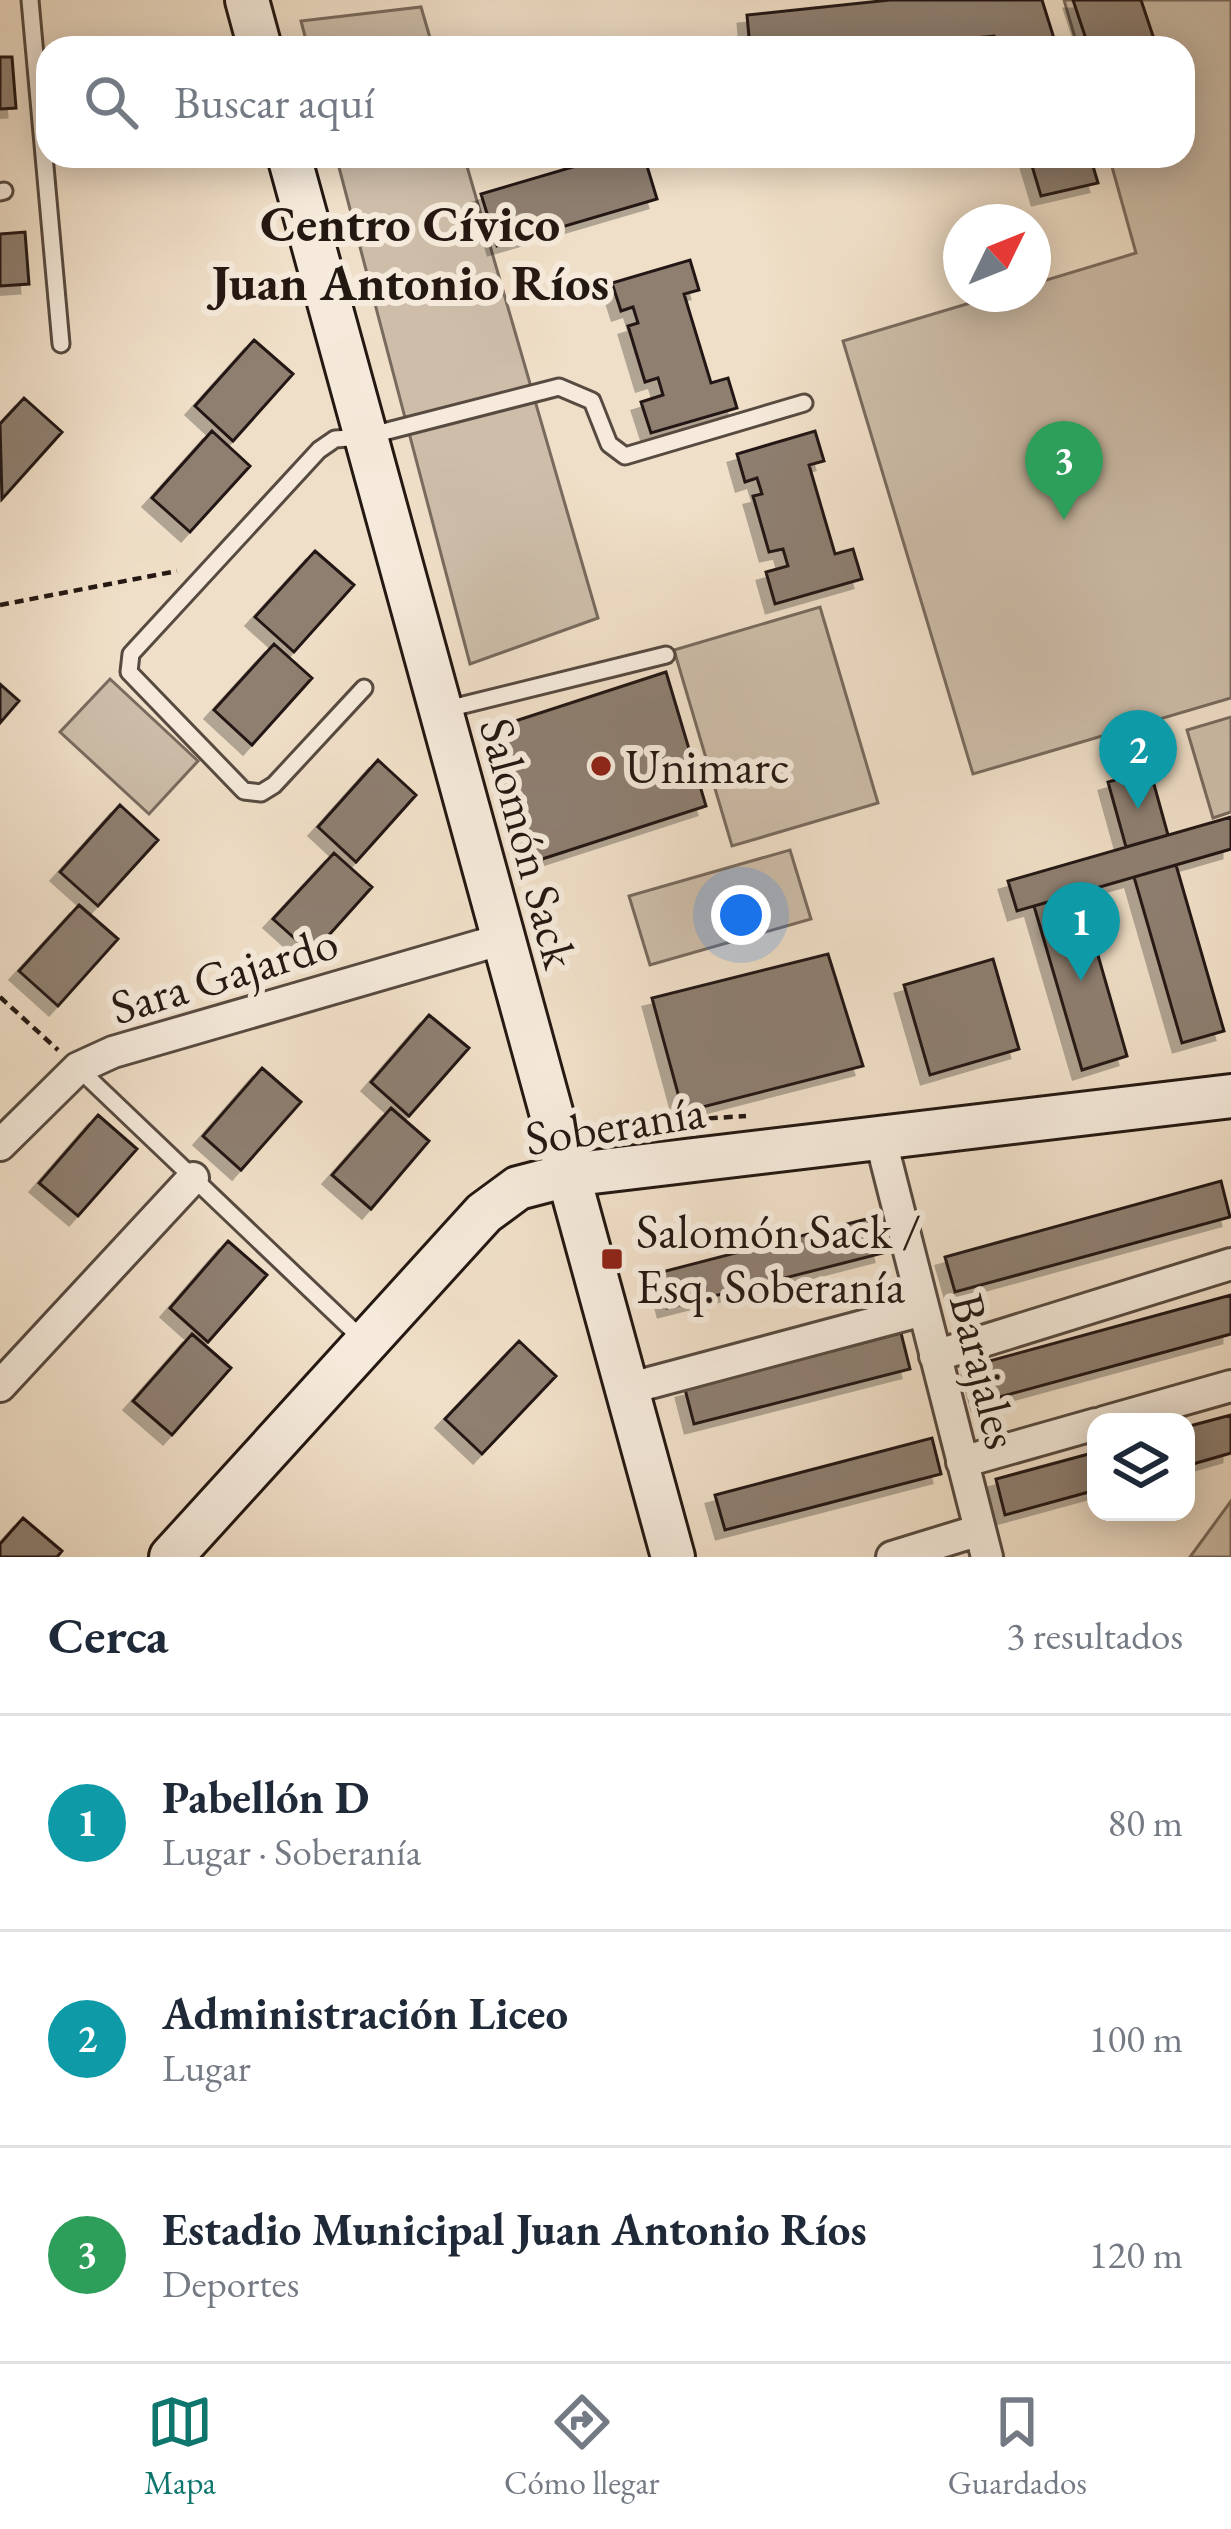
<!DOCTYPE html>
<html lang="es">
<head>
<meta charset="utf-8">
<style>
  :root { --surface:#fff; --page:#f2f2f3; --text:#1f2937; --muted:#747a83; --line:#e0e1e3; --accent:#0f766e }
  body { margin:0; font-family:"EB Garamond",serif; background:var(--page); color:var(--text) }
  .controls { position:absolute; right:36px; bottom:36px; display:grid; overflow:hidden; border-radius:24px; box-shadow:0 6px 30px #0003 }
  .controls button { width:108px; height:108px; display:grid; place-items:center; padding:0; border:0; border-bottom:3px solid var(--line); background:var(--surface); color:var(--text); font:60px sans-serif }
  .compass { position:absolute; left:943px; top:204px; width:108px; height:108px; border-radius:50%; background:var(--surface); box-shadow:0 6px 30px #0003; rotate:47deg }
  .you { position:absolute; left:741px; top:915px; width:42px; height:42px; margin:-30px; border:9px solid #fff; border-radius:50%; background:#1a73e8; box-shadow:0 0 0 18px #1a73e833 }
  .badge { display:grid; place-items:center; width:78px; height:78px; border-radius:50%; background:var(--accent); color:#fff; font-size:39px; font-weight:700 }
  .pin { position:absolute; translate:-50% -99px; filter:drop-shadow(0 3px 6px #0008) }
  .pin::after { content:''; position:absolute; top:63px; width:42px; height:36px; background:inherit; clip-path:polygon(0 0,100% 0,50% 100%) }
  .list { margin:0; padding:0; list-style:none }
  h2 { display:flex; justify-content:space-between; align-items:center; height:156px; margin:0; padding:0 48px; font-size:51px }
  h2 small { font-size:39px; font-weight:400; color:var(--muted) }
  .list li { display:grid; grid-template-columns:78px 1fr auto; gap:36px; align-items:center; box-sizing:border-box; height:216px; padding:0 48px; border-top:3px solid var(--line) }
  .list b { display:block; font-size:45px; white-space:nowrap }
  .list p { margin:0; font-size:39px; white-space:nowrap; color:var(--muted) }
  .list em { font-size:39px; font-style:normal; color:var(--muted) }
  .icon { flex:none; width:66px; height:66px; fill:none; stroke:currentColor; stroke-width:2; stroke-linecap:round; stroke-linejoin:round }
  .map { position:relative; flex:none; width:1231px; height:1557px; overflow:hidden }
  .search { position:absolute; background:var(--surface); box-shadow:0 6px 30px #0003; left:36px; right:36px; top:36px; height:132px; display:flex; align-items:center; gap:30px; box-sizing:border-box; padding:0 42px; border-radius:36px; color:var(--muted); font-size:45px }
  .sheet { height:804px; background:var(--surface) }
  nav { display:flex; justify-content:space-around; align-items:center; box-sizing:border-box; height:168px; border-top:3px solid var(--line); background:var(--surface); font-size:33px; color:var(--muted) }
  nav a { display:grid; justify-items:center; gap:6px }
  nav .on { color:var(--accent) }
  .map>svg:first-child { display:block }
  .green { fill:#cdbda9; stroke:#786a5e; stroke-width:3 }
  .building { fill:#8e7f71; stroke:#241812; stroke-width:3; filter:url(#shadow) }
  .lines { fill:none; stroke-linecap:round; stroke-linejoin:round }
  .lane-casing { stroke:#574a40; stroke-width:21 }
  .street-casing { stroke:#574a40; stroke-width:36 }
  .secondary-casing { stroke:#241812; stroke-width:48 }
  .path { stroke:#241812; stroke-width:4.5; stroke-dasharray:9 6; stroke-linecap:butt }
  .lane { stroke:#f5eadb; stroke-width:15 }
  .street { stroke:#f5eadb; stroke-width:30 }
  .secondary { stroke:#f5eadb; stroke-width:42 }
  .poi-dot { fill:#8f2418; stroke:#f5eadb; stroke-width:4.5 }
  .labels { text-anchor:middle; stroke-width:12; stroke-linejoin:round; paint-order:stroke }
  .poi-label { font-size:48px; fill:#241812; stroke:#f5eadb; text-anchor:start }
  .street-label { font-size:48px; fill:#241812; stroke:#f5eadb }
  .neighbourhood-label { font-size:51px; font-weight:bold; fill:#241812; stroke:#f5eadb }
</style>
</head>
<body>
<div class="map">
<svg width="1231" height="1557" viewBox="0 0 1231 1557">
  <defs>
    <filter id="shadow"><feDropShadow dx="-9" dy="9" stdDeviation="0" flood-color="#0004"/></filter>
  </defs>
  <rect width="100%" height="100%" fill="#f0dfc8"/>
  <filter id="stains"><feTurbulence type="fractalNoise" baseFrequency=".00167" numOctaves="4"/><feColorMatrix values="0 0 0 0 .2 0 0 0 0 .09 0 0 0 0 .02 0 0 0 .5 -.17"/></filter>
  <radialGradient id="worn" r=".72"><stop offset=".6" stop-color="#630" stop-opacity="0"/><stop offset="1" stop-color="#630" stop-opacity=".3"/></radialGradient>
  <!-- green -->
  <path class="green" d="M1064 0H1231V698L973 774 843 341 1000 294H1033V284L1136 253 1109 156H1183V48H1078Z
    M421 7 433 48H308L301 21Z
    M336 156H464L598 618 470 664Z
    M820 607 878 803 732 846 674 650Z
    M110 679 198 761 149 814 60 732Z
    M1231 717V812L1213 818 1187 730Z
    M790 850 811 919 650 965 629 896Z
    M1231 1501V1557H1190Z"/>
  <!-- building -->
  <path class="building" d="M890 0H1042L1057 48H997L994 36 869 48H750L747 15Z
    M1073 0H1141L1157 48H1089Z
    M0 57H12L16 108 0 109Z
    M610 156H644L657 199 497 246 481 194Z
    M1029 156H1090L1098 183 1041 196Z
    M25 232 29 284 0 286V234Z
    M690 260 699 290 684 294 711 383 728 378 737 408 651 433 641 402 663 395 658 378 645 382 628 326 638 323 633 307 621 311 612 283Z
    M254 340 293 374 233 441 195 406Z
    M24 398 62 432 2 499 0 424Z
    M212 431 250 466 190 532 152 498Z
    M815 431 824 461 809 465 835 554 853 549 862 579 775 604 766 572 788 566 783 549 769 552 753 496 762 494 757 478 745 482 737 454Z
    M315 551 354 585 294 652 255 617Z
    M274 644 312 678 252 745 214 710Z
    M666 672 706 806 536 861 497 727Z
    M0 684 19 701 0 723Z
    M378 760 416 795 356 862 318 827Z
    M1150 770 1168 835 1126 847 1108 782Z
    M120 805 158 840 98 906 60 872Z
    M1231 817V849L1017 911 1008 881Z
    M334 853 372 887 312 954 273 919Z
    M1176 865 1224 1031 1182 1043 1134 877Z
    M1080 893 1127 1056 1082 1070 1034 906Z
    M79 905 118 939 58 1006 19 971Z
    M828 954 863 1066 683 1112 652 998Z
    M993 959 1019 1049 930 1075 904 985Z
    M429 1015 469 1048 409 1116 371 1082Z
    M262 1068 301 1102 241 1170 203 1136Z
    M391 1108 429 1141 371 1209 332 1175Z
    M98 1115 137 1149 78 1216 39 1183Z
    M1221 1181 1230 1217 955 1292 945 1257Z
    M874 1217 883 1253 667 1308 658 1273Z
    M228 1241 267 1275 208 1342 170 1308Z
    M1231 1295V1334L981 1402 971 1366Z
    M901 1333 910 1369 694 1424 685 1389Z
    M192 1334 231 1368 172 1435 133 1401Z
    M519 1341 556 1376 482 1454 445 1419Z
    M1231 1415V1453L1186 1466V1427Z
    M932 1438 941 1474 725 1530 715 1495Z
    M1096 1452V1490L1005 1515 996 1479Z
    M23 1518 62 1551 57 1557H0V1544Z"/>
  <g class="lines">
    <defs>
      <path id="lane" d="M30 0 61 344
        M0 192 4 191
        M364 688 274 785 261 793 244 791 129 672 131 654 319 450 335 439 364 437 559 387 592 401 609 444 625 456 804 403
        M443 710 666 655
        M78 1068 362 1339"/>
      <path id="street" d="M880 1137 987 1557
        M0 1145 78 1068 113 1052 503 939
        M935 1356 1231 1264
        M0 1386 193 1178
        M627 1389 923 1310
        M1104 1422 1231 1386
        M962 1462 1096 1424
        M892 1557 980 1530"/>
      <path id="secondary" d="M247 0 260 48
        M289 156 673 1557
        M171 1557 484 1213 518 1188 568 1175 1231 1096"/>
    </defs>
    <!-- lane casing -->
    <use href="#lane" class="lane-casing"/>
    <!-- street casing -->
    <use href="#street" class="street-casing"/>
    <!-- secondary casing -->
    <use href="#secondary" class="secondary-casing"/>
    <!-- path -->
    <path class="path" d="M0 605 177 571
      M0 997 58 1050
      M589 1126 746 1116"/>
    <!-- lane -->
    <use href="#lane" class="lane"/>
    <!-- street -->
    <use href="#street" class="street"/>
    <!-- secondary -->
    <use href="#secondary" class="secondary"/>
  </g>
  <!-- markers -->
  <g class="poi-dot">
    <circle cx="601" cy="766" r="12"/>
    <rect x="600" y="1247" width="24" height="24" rx="6"/>
  </g>
  <g class="labels">
    <!-- poi labels -->
    <g class="poi-label">
      <text x="625" y="783">Unimarc</text>
      <text x="636" y="1248">Salomón Sack /<tspan x="636" dy="55">Esq. Soberanía</tspan></text>
    </g>
    <!-- street labels -->
    <g class="street-label">
      <text transform="translate(529 843) rotate(75)" y="17">Salomón Sack</text>
      <text transform="translate(224 974) rotate(-17)" y="17">Sara Gajardo</text>
      <text transform="translate(615 1124) rotate(-9)" y="17">Soberanía</text>
      <text transform="translate(985 1371) rotate(76)" y="17">Barajales</text>
    </g>
    <!-- neighbourhood labels -->
    <g class="neighbourhood-label">
      <text x="410" y="241">Centro Cívico<tspan x="410" dy="59">Juan Antonio Ríos</tspan></text>
    </g>
  </g>
  <rect width="100%" height="100%" filter="url(#stains)"/>
  <rect width="100%" height="100%" fill="url(#worn)"/>
</svg>
<div class="controls">
<button><svg class="icon" aria-label="layers" viewBox="0 0 24 24"><path d="M12 4l9 5-9 5-9-5zM3 14l9 5 9-5"/></svg></button>
</div>
<svg class="compass" viewBox="-18 -18 36 36"><path d="M0-13l5 13h-10z" fill="#e53935"/><path d="M0 13l5-13h-10z" fill="#747a83"/></svg>
<div class="you"></div>
<div class="pin badge" style="left:1081px;top:981px;background:#0f9aa8">1</div>
<div class="pin badge" style="left:1138px;top:809px;background:#0f9aa8">2</div>
<div class="pin badge" style="left:1064px;top:520px;background:#2e9e5b">3</div>
<div class="search"><svg class="icon" aria-label="search" viewBox="0 0 24 24"><circle cx="10" cy="10" r="6"/><path d="M15 15l6 6"/></svg>Buscar aquí</div>
</div>
<section class="sheet">
<h2>Cerca<small>3 resultados</small></h2>
<ul class="list">
<li><span class="badge" style="background:#0f9aa8">1</span><div><b>Pabellón D</b><p>Lugar · Soberanía</p></div><em>80 m</em></li>
<li><span class="badge" style="background:#0f9aa8">2</span><div><b>Administración Liceo</b><p>Lugar</p></div><em>100 m</em></li>
<li><span class="badge" style="background:#2e9e5b">3</span><div><b>Estadio Municipal Juan Antonio Ríos</b><p>Deportes</p></div><em>120 m</em></li>
</ul>
</section>
<nav>
<a class="on"><svg class="icon" aria-label="map" viewBox="0 0 24 24"><path d="M3 6l6-2 6 2 6-2v14l-6 2-6-2-6 2zM9 4v14M15 6v14"/></svg>Mapa</a>
<a><svg class="icon" aria-label="directions" viewBox="0 0 24 24"><path d="M12 3l9 9-9 9-9-9zM9 14v-3h6M13 9l2 2-2 2"/></svg>Cómo llegar</a>
<a><svg class="icon" aria-label="saved" viewBox="0 0 24 24"><path d="M7 4h10v16l-5-4-5 4z"/></svg>Guardados</a>
</nav>
</body>
</html>
